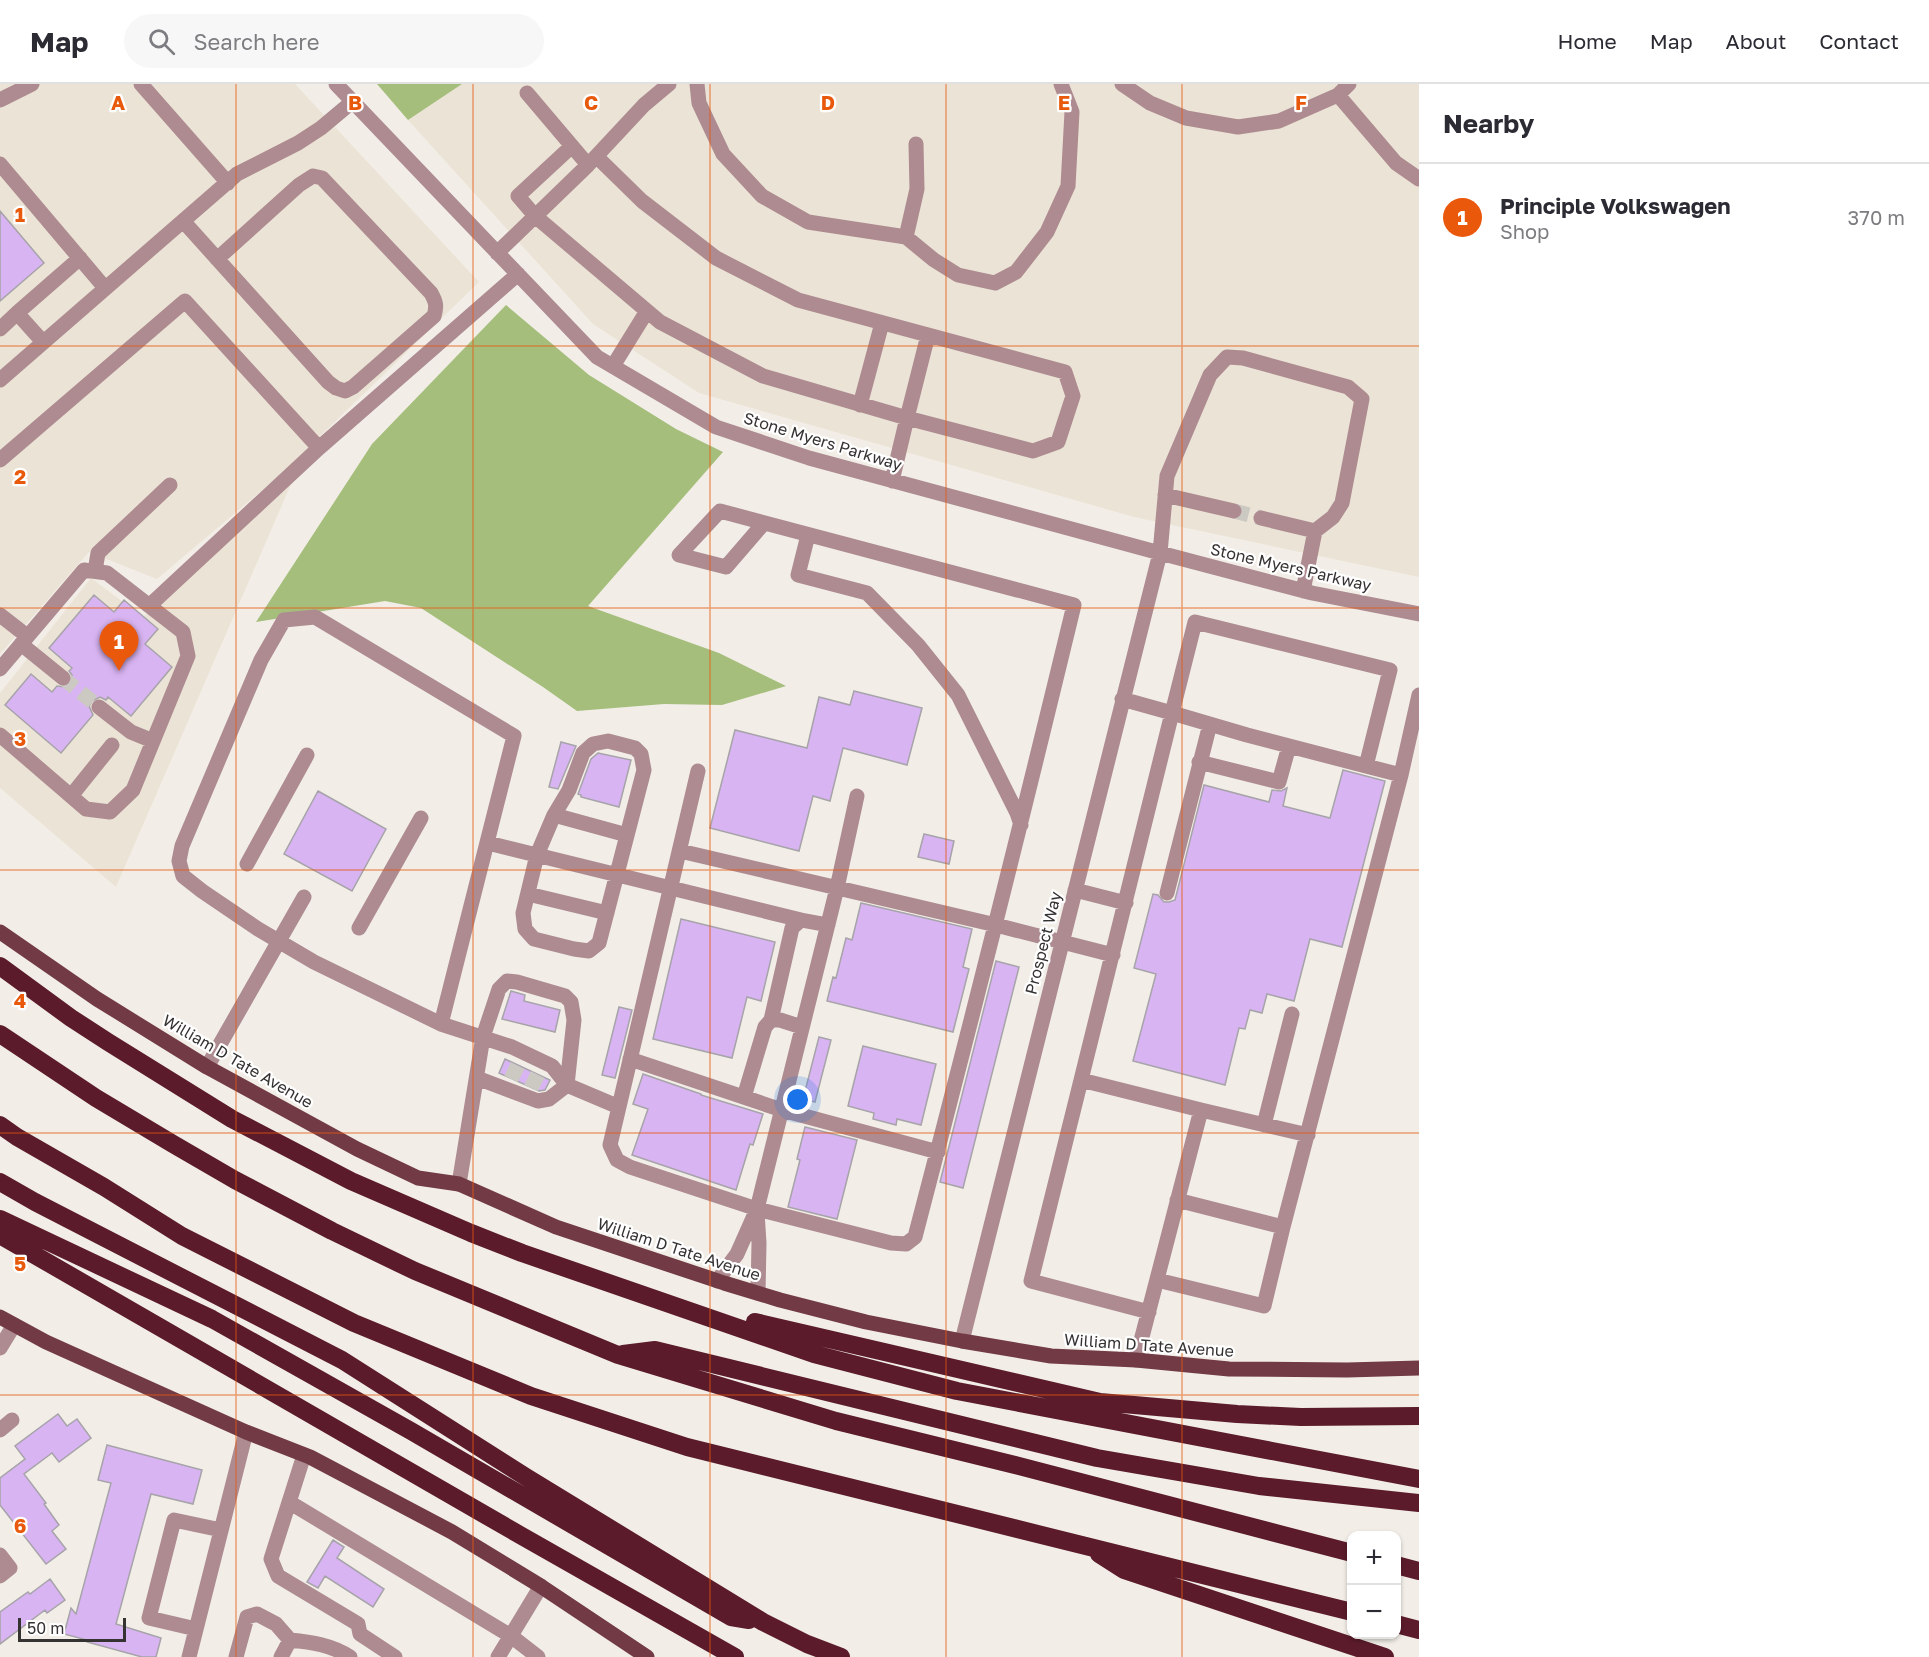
<!DOCTYPE html>
<html lang="en">
<head>
<meta charset="utf-8">
<style>
  :root { --surface:#fff; --page:#f7f7f7; --text:#2b2b33; --muted:#7c7c81; --line:#e1e1e2; --accent:#ea580c }
  body { margin:0; font-family:"Golos Text",sans-serif; background:var(--page); color:var(--text) }
  .controls { position:absolute; right:18px; bottom:18px; display:grid; overflow:hidden; border-radius:12px; box-shadow:0 2px 4px #0004 }
  .controls button { width:54px; height:54px; display:grid; place-items:center; padding:0; border:0; border-bottom:2px solid var(--line); background:var(--surface); color:var(--text); font:30px sans-serif }
  .scale { position:absolute; left:18px; bottom:15px; width:108px; box-sizing:border-box; padding-left:6px; border:3px solid #353331; border-top:0; font-size:16px; line-height:21px; white-space:nowrap; color:#353331; -webkit-text-stroke:4px #fff; paint-order:stroke }
  .you { position:absolute; left:798px; top:1016px; width:21px; height:21px; margin:-15px; border:4px solid #fff; border-radius:50%; background:#1a73e8; box-shadow:0 0 0 9px #1a73e833 }
  .badge { display:grid; place-items:center; width:39px; height:39px; border-radius:50%; background:var(--accent); color:#fff; font-size:20px; font-weight:700 }
  .pin { position:absolute; translate:-50% -50px; filter:drop-shadow(0 2px 3px #0008) }
  .pin::after { content:''; position:absolute; top:32px; width:21px; height:18px; background:inherit; clip-path:polygon(0 0,100% 0,50% 100%) }
  .list { margin:0; padding:0; list-style:none }
  h2 { display:flex; justify-content:space-between; align-items:center; height:78px; margin:0; padding:0 24px; font-size:26px }
  h2 small { font-size:20px; font-weight:400; color:var(--muted) }
  .list li { display:grid; grid-template-columns:39px 1fr auto; gap:18px; align-items:center; box-sizing:border-box; height:108px; padding:0 24px; border-top:2px solid var(--line) }
  .list b { display:block; font-size:22px; white-space:nowrap }
  .list p { margin:0; font-size:20px; white-space:nowrap; color:var(--muted) }
  .list em { font-size:20px; font-style:normal; color:var(--muted) }
  .icon { flex:none; width:33px; height:33px; fill:none; stroke:currentColor; stroke-width:2; stroke-linecap:round; stroke-linejoin:round }
  .map { position:relative; flex:none; width:1419px; height:1573px; overflow:hidden }
  header { display:flex; align-items:center; gap:36px; box-sizing:border-box; height:84px; padding:0 30px; background:var(--surface); border-bottom:2px solid var(--line) }
  header strong { font-size:28px }
  nav { display:flex; gap:33px; margin-inline-start:auto; font-size:21px }
  .search { width:420px; height:54px; background:var(--page); display:flex; align-items:center; gap:15px; box-sizing:border-box; padding:0 21px; border-radius:33px; color:var(--muted); font-size:22px }
  main { display:flex }
  aside { flex:1; background:var(--surface) }
  .map>svg:first-child { display:block }
  .built { fill:#ebe3d5 }
  .forest { fill:#a5be7c }
  .building { fill:#d9b4f2; stroke:#a6a3a9; stroke-width:1.5 }
  .lines { fill:none; stroke-linecap:round; stroke-linejoin:round }
  .minor-tunnel { stroke:#ccc9c3; stroke-width:15; stroke-dasharray:15 8; stroke-linecap:butt }
  .minor { stroke:#ad8b90; stroke-width:15 }
  .major { stroke:#723a44; stroke-width:15 }
  .highway { stroke:#5b1b2a; stroke-width:18 }
  .grid { fill:none; stroke:#e8590c; stroke-width:1.5; stroke-opacity:0.55 }
  .labels { text-anchor:middle; stroke-width:4.5; stroke-linejoin:round; paint-order:stroke }
  .street-label { font-size:16px; fill:#353331; stroke:#fff }
  .grid-label { font-size:20px; text-anchor:middle; font-weight:bold; fill:#e8590c; stroke:#fff; stroke-width:4.5; stroke-linejoin:round; paint-order:stroke }
</style>
</head>
<body>
<header>
<strong>Map</strong>
<div class="search"><svg class="icon" aria-label="search" viewBox="0 0 24 24"><circle cx="10" cy="10" r="6"/><path d="M15 15l6 6"/></svg>Search here</div>
<nav><a>Home</a><a>Map</a><a>About</a><a>Contact</a></nav>
</header>
<main>
<div class="map">
<svg width="1419" height="1573" viewBox="0 0 1419 1573">
  <rect width="100%" height="100%" fill="#f2eee7"/>
  <!-- built -->
  <path class="built" d="M0 0H295L479 198 280 391 157 495 89 468 0 570Z
    M462 0H1419V493L1134 433 699 309 593 240 408 36Z
    M292 398 116 803 0 704V609L91 494 143 533Z"/>
  <!-- forest -->
  <path class="forest" d="M377 0H462L408 36Z
    M506 221 589 291 676 345 723 368 588 522 719 569 786 602 722 621 664 620 577 627 543 603 421 524 385 517 256 538 372 360Z"/>
  <!-- building -->
  <path class="building" d="M0 127 44 179 0 217Z
    M94 511 114 528 124 516 158 545 145 560 172 583 131 632 108 613 106 616 100 613 92 617 89 622 93 631 61 669 5 621 31 590 52 608 57 602 66 603 71 600 72 591 69 587 72 584 49 564Z
    M854 607 922 624 907 681 843 664 830 717 813 712 799 767 710 744 735 646 807 664 819 613 850 621Z
    M561 658 576 662 558 705 549 703Z
    M598 669 631 676 619 723 581 713V711L578 710 591 675Z
    M1343 686 1385 697 1342 863 1310 855 1294 917 1267 910 1262 929 1250 926 1245 945 1239 944 1225 1001 1133 977 1156 890 1134 884 1153 810 1158 811 1164 818H1169L1175 816 1204 701 1269 718 1272 706 1281 707 1287 704 1283 722 1330 734Z
    M318 707 386 745 352 807 284 770Z
    M924 750 954 757 949 780 918 773Z
    M861 819 972 845 963 883 969 885 953 948 827 917 833 893 836 894 846 854 852 856Z
    M681 835 775 858 761 917 747 913 732 974 653 955Z
    M996 877 1019 883 963 1104 940 1098Z
    M511 907 525 911 524 917 560 926 555 948 502 935Z
    M619 923 632 926 615 994 602 991Z
    M819 953 831 956 815 1018 803 1015Z
    M863 962 936 980 921 1041 897 1035 896 1041 873 1035 874 1029 848 1022Z
    M505 975 550 996 545 1006 539 1007 499 989Z
    M643 990 701 1010V1011L763 1030 753 1061 750 1060 736 1106 632 1071 648 1025 633 1020Z
    M805 1043 857 1056 837 1135 788 1123 800 1076 797 1075Z
    M58 1330 67 1342 77 1335 91 1354 59 1378 52 1369 24 1390 46 1419 44 1420 59 1441 52 1447 66 1465 46 1480 0 1421V1394L25 1375 15 1362Z
    M107 1361 202 1386 193 1420 151 1410 116 1540 161 1554 156 1573H142L87 1558V1556L64 1550 71 1524 76 1530 111 1399 98 1396Z
    M333 1456 344 1463 337 1474 384 1505 373 1523 325 1492 318 1504 307 1498Z
    M50 1495 65 1516 47 1529 45 1526 0 1560V1528L28 1508 30 1510Z"/>
  <g class="lines">
    <!-- minor-tunnel -->
    <path class="minor-tunnel" d="M1234 427 1261 434
      M63 594 99 623
      M511 995 518 981
      M531 1004 538 990"/>
    <!-- minor -->
    <path class="minor" d="M141 0 228 99
      M336 0 597 273 716 343 809 374 1160 469 1312 509 1419 530
      M697 0 699 19 723 70 762 112 808 138 906 153 934 176 958 191 995 199 1016 188 1047 148 1068 102 1072 28 1061 0
      M1122 0 1150 19 1186 34 1238 43 1279 37 1338 11 1349 0
      M527 9 588 81 644 21 669 0
      M1338 11 1396 79 1419 95
      M0 16 32 0
      M572 62 518 112 535 132 660 238 763 292 907 334 892 397
      M597 73 642 117 716 174 798 216 928 251 907 334 1033 367 1058 358 1073 312 1065 288 928 251
      M0 80 105 204
      M184 138 328 298 336 304 345 307 353 303 434 232C437 222 436 218 431 209L322 94 313 92 299 101 217 175
      M906 153 917 105 916 60
      M497 169 588 81
      M17 229 80 174
      M0 245 17 229 43 258
      M613 282 647 227
      M0 296 237 90 298 59 321 44 352 18
      M860 321 882 239
      M319 364 518 190
      M0 376 185 217 319 364 149 522
      M1165 411 1234 427
      M1261 434 1315 447
      M808 451 798 491 867 509 918 561 958 611 1017 729 1021 741
      M95 487 98 469 170 401
      M0 531 27 552
      M21 560 63 594
      M0 585 84 486 107 489 183 548 188 572 133 706 110 728 86 725 0 651
      M1122 615 1172 629 1081 996 1201 1026 1136 1276
      M99 623 131 648 153 657
      M608 657 635 664 641 670 644 686 599 859 589 867 574 865 534 855 525 845 523 829 537 771 554 731 569 706 583 669 593 660Z
      M1199 678 1279 698 1289 662
      M1366 682 1247 651 1172 629 1195 538 1390 586 1366 682 1401 691 1419 611
      M698 687 610 1061 617 1076 630 1083 757 1125 891 1159 906 1160 915 1153C970 943 1023 732 1074 521L720 427 679 471 726 483 764 439
      M71 712 112 661
      M554 731 627 751
      M488 759 801 836
      M680 767 996 841 1113 871
      M247 780 307 671
      M1075 806 1126 819
      M1167 809 1210 640
      M528 810 607 829
      M359 844 421 734
      M771 936 792 844 801 836 828 841
      M441 940 514 652 315 533 284 536 261 576 182 762 179 777 183 792 202 807 258 845 314 878 441 940 512 963 552 982 567 1001 619 1023
      M630 975 782 1026 938 1068
      M207 983 304 813
      M1081 996 1031 1197 1149 1228
      M744 1013 765 943 771 936H780L802 943
      M1201 1026 1308 1051
      M1264 1041 1292 930
      M459 1100 483 953 499 905 507 897 517 898 565 912 571 918 574 936 567 1001 549 1015 538 1017 477 994
      M1177 1116 1283 1143 1401 691
      M757 1128 759 1159 758 1209
      M1157 1196 1264 1222 1283 1143
      M717 1197 737 1170 757 1125 837 804 857 712
      M962 1257 1160 469 1167 392 1210 291 1227 273 1243 274 1348 303 1362 315 1342 419 1333 433 1315 447 1303 507
      M0 1264 14 1241
      M0 1346 12 1336
      M304 1371 271 1475 278 1492 358 1540 360 1550 395 1573
      M289 1418 511 1552 538 1573
      M0 1471 10 1484 0 1492
      M196 1545 149 1534 174 1436 221 1446
      M189 1573 246 1348
      M236 1573 247 1533 257 1530 276 1540 290 1556
      M281 1573 290 1556C311 1558 332 1561 350 1573
      M498 1573 541 1502"/>
    <!-- major -->
    <path class="major" d="M0 848 97 915 207 983 357 1065 418 1094 459 1100 556 1143 724 1199 780 1216 866 1238 962 1257 1051 1272 1136 1276 1229 1285 1347 1286 1419 1284
      M0 1233 46 1258 246 1348 310 1373 452 1448 539 1501 647 1573"/>
    <!-- highway -->
    <path class="highway" d="M0 882 71 934 108 958 232 1035 351 1097 471 1149 522 1169 814 1270 957 1307 1419 1395
      M0 950 96 1014 173 1060 235 1096 332 1147 415 1187 618 1271 836 1337 1015 1381 1352 1469
      M0 1041 17 1053 104 1103 182 1152 354 1239 531 1312 687 1363 1352 1528
      M0 1098 35 1118 342 1276 526 1393 763 1538 807 1560 841 1573
      M0 1135 212 1235 411 1347 731 1533 749 1536
      M0 1151 520 1451 735 1573
      M755 1238 1100 1318 1237 1330 1301 1333 1419 1332
      M623 1270 655 1266 1097 1374 1259 1402 1419 1419
      M1099 1470 1124 1486 1385 1573
      M1396 1481 1419 1487
      M1396 1540 1419 1546"/>
  </g>
  <!-- grid -->
  <path class="grid" d="M236 0V1573M473 0V1573M710 0V1573M946 0V1573M1182 0V1573M0 262H1419M0 524H1419M0 786H1419M0 1049H1419M0 1311H1419"/>
  <g class="labels">
    <!-- street labels -->
    <g class="street-label">
      <text transform="translate(823 357) rotate(17)" y="6">Stone Myers Parkway</text>
      <text transform="translate(1291 483) rotate(13)" y="6">Stone Myers Parkway</text>
      <text transform="translate(1043 859) rotate(-76)" y="6">Prospect Way</text>
      <text transform="translate(238 977) rotate(30)" y="6">William D Tate Avenue</text>
      <text transform="translate(679 1165) rotate(18)" y="6">William D Tate Avenue</text>
      <text transform="translate(1149 1261) rotate(4)" y="6">William D Tate Avenue</text>
    </g>
  </g>
  <g class="grid-label">
    <text x="118" y="26">A</text>
    <text x="355" y="26">B</text>
    <text x="591" y="26">C</text>
    <text x="828" y="26">D</text>
    <text x="1064" y="26">E</text>
    <text x="1301" y="26">F</text>
    <text x="20" y="138">1</text>
    <text x="20" y="400">2</text>
    <text x="20" y="662">3</text>
    <text x="20" y="924">4</text>
    <text x="20" y="1187">5</text>
    <text x="20" y="1449">6</text>
  </g>
</svg>
<div class="controls">
<button>+</button>
<button>−</button>
</div>
<div class="scale">50 m</div>
<div class="you"></div>
<div class="pin badge" style="left:119px;top:587px">1</div>
</div>
<aside>
<h2>Nearby<small></small></h2>
<ul class="list">
<li><span class="badge">1</span><div><b>Principle Volkswagen</b><p>Shop</p></div><em>370 m</em></li>
</ul>
</aside>
</main>
</body>
</html>
